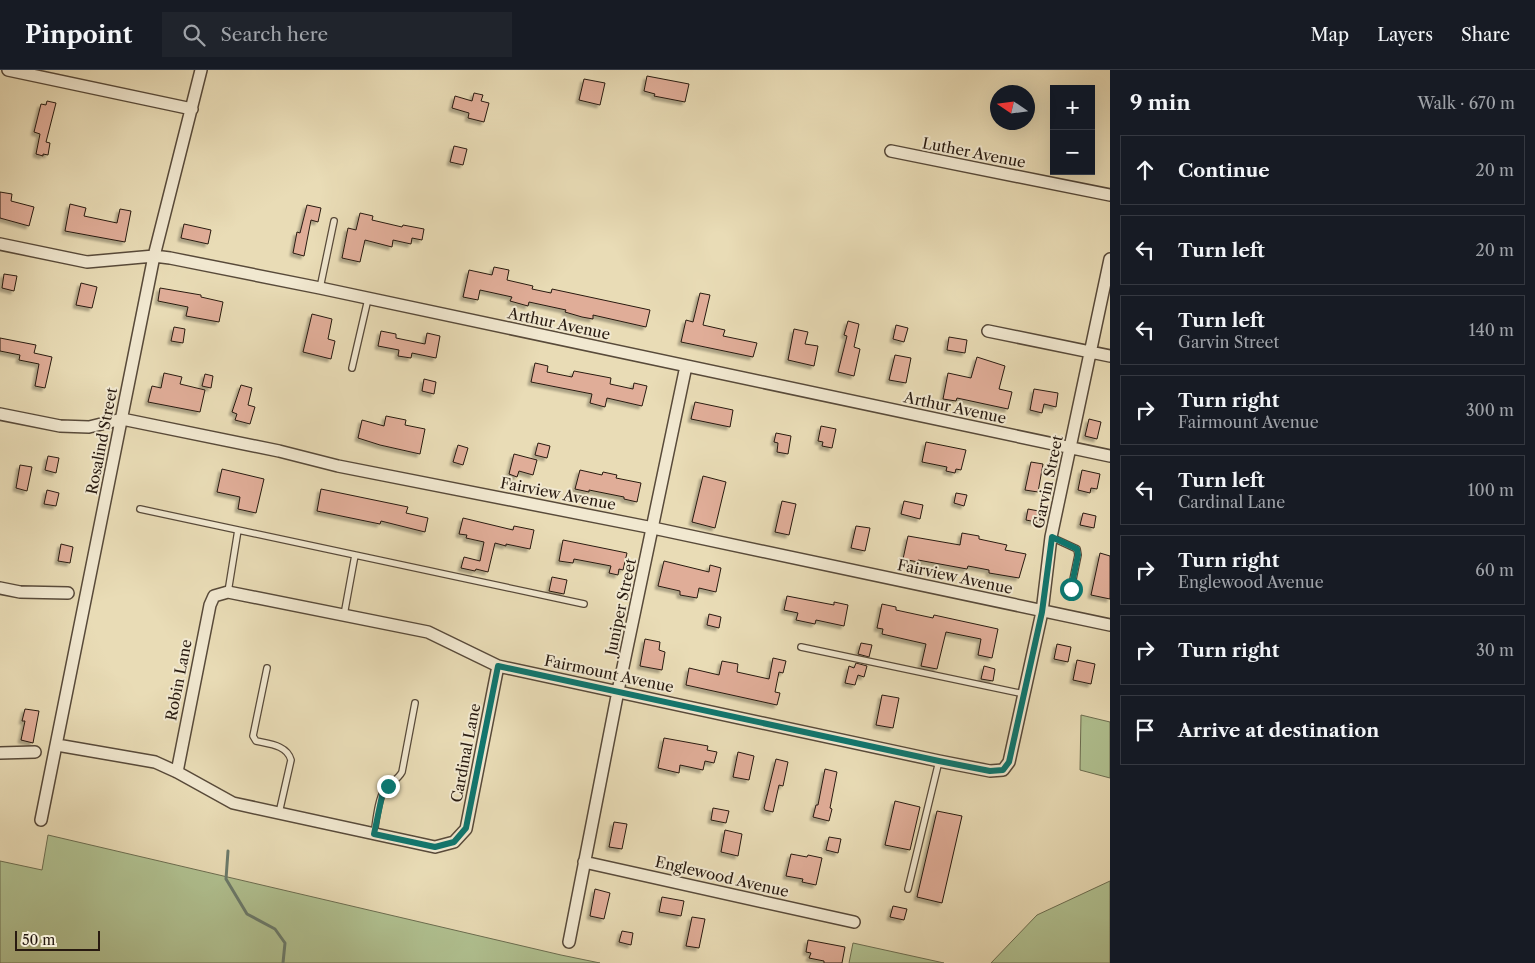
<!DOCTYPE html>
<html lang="en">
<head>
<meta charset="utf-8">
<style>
  :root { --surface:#171b24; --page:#20242c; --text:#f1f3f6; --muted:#9ea1a6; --line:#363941 }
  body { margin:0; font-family:"Libre Caslon Text",serif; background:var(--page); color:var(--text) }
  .controls { position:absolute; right:15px; top:15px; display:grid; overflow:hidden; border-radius:0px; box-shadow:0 5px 20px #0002 }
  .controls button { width:45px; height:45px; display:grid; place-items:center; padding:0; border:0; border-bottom:1px solid var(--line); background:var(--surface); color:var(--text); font:25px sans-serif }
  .compass { position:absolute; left:990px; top:15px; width:45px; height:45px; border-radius:50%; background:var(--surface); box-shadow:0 5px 20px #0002; rotate:283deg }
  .scale { position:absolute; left:15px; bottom:12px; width:85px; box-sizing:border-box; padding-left:5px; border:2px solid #281a10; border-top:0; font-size:14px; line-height:18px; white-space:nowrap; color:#281a10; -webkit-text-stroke:4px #f1e8d0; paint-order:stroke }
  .stop { position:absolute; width:15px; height:15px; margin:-11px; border:4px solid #0f766e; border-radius:50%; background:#fff }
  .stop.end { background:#0f766e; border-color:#fff; box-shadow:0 1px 5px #0008 }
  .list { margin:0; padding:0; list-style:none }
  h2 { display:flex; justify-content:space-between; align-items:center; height:65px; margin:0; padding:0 20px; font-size:21px }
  h2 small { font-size:16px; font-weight:400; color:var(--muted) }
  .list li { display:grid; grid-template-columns:32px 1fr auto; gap:15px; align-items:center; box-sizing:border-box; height:70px; margin:0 10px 10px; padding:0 10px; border:1px solid var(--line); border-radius:0px }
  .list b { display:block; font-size:19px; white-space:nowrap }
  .list p { margin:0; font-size:16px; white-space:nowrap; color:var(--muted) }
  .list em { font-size:16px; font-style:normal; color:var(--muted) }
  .icon { flex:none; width:28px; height:28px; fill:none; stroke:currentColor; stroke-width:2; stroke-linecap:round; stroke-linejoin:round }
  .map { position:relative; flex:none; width:1110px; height:893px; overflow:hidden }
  header { display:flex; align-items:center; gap:30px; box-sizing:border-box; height:70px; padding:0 25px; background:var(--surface); border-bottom:1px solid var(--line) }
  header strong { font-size:24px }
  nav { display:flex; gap:28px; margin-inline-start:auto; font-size:18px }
  .search { width:350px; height:45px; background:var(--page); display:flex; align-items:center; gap:12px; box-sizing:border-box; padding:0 18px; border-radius:0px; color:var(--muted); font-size:19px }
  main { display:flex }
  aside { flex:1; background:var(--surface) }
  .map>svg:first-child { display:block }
  .green { fill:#b1c292; stroke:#6c6e51 }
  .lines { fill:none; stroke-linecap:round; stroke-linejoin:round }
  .stream { stroke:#6b7b6c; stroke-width:3 }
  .building { fill:#e0ad98; stroke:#281a10; filter:url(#shadow) }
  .lane-casing { stroke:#584a3a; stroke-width:8 }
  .street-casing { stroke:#584a3a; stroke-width:14 }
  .lane { stroke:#f1e8d0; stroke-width:5.5 }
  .street { stroke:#f1e8d0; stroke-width:11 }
  .route { stroke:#0f766e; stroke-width:6 }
  .labels { text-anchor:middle; stroke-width:4; stroke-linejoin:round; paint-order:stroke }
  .street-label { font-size:15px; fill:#281a10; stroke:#f1e8d0 }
</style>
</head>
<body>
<header>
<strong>Pinpoint</strong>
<div class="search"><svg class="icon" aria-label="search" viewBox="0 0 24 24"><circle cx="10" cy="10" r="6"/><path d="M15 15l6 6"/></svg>Search here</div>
<nav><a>Map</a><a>Layers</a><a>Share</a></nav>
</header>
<main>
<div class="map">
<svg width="1110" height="893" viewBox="0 0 1110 893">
  <defs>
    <filter id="shadow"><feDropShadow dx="-3" dy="3" stdDeviation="1" flood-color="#0004"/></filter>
  </defs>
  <rect width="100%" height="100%" fill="#e9dcb6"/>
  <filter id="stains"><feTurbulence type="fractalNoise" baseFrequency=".004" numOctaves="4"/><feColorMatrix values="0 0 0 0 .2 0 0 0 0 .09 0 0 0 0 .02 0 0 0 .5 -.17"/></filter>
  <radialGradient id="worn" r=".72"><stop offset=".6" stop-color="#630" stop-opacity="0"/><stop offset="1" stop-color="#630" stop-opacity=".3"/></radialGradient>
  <!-- green -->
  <path class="green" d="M1081 645 1110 652V708L1080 700Z
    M48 765 561 885 600 893H0V791L42 800Z
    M1110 811V893H991L1037 845Z
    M853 873 944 893H849Z"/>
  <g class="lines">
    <!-- stream -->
    <path class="stream" d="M228 781 226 809 247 844 275 859 285 873 283 893"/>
  </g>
  <!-- building -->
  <path class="building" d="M647 6 689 14 685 32 654 26 655 24 644 21Z
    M584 9 605 13 600 35 579 30Z
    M474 23 483 25 481 31 489 33 484 52 468 48 469 43 452 38 455 26 472 31Z
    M47 31 56 33 46 72 50 73 48 85 43 84V86L36 84 40 64 34 62 41 34 46 35Z
    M454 76 467 79 463 95 450 92Z
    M0 122 12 124 11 131 34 137 29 156 0 148Z
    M70 134 86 138 84 146 117 153 120 139 131 141 125 172 65 161Z
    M307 135 321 138 318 152 311 150 304 186 293 183 297 162 300 163Z
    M360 143 373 146 372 150 402 157 403 155 424 159 422 170 412 168 411 174 393 170 392 177 365 170 360 192 342 188 348 158 356 160Z
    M184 154 211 160 208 174 181 168Z
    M494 197 509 200 507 210 533 216 532 219 551 223 552 219 650 240 646 257 593 245V249L582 247 565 242 566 240 529 232 528 236 510 231 512 227 480 220 478 230 463 227 469 200 492 205Z
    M4 204 17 206 14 221 2 218Z
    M81 213 97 217 92 238 76 235Z
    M160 218 201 225V227L223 232 219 252 186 246 188 237 158 231Z
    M700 223 710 225 703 255 725 260 723 266 757 273 753 287 681 272 686 250 693 252Z
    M312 244 332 249 328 269 335 271 331 289 303 282Z
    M848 251 859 254 854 277 860 279 854 306 838 302 847 266 844 265Z
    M896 255 908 258 904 272 893 269Z
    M174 257 185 259 183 273 171 271Z
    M794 259 808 262 805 274 818 276 814 296 788 290Z
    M381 261 396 264V268L425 274 427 263 440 266 436 288 412 283 411 288 398 286 399 280 378 276Z
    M949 267 967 270 965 283 947 280Z
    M0 268 36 275 34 283 52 287 45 318 35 316 39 294 19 290 20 285 0 281Z
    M895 285 911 288 906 313 889 310Z
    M977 287 1005 296 999 319 1012 322 1008 339 957 328 956 331 943 329 948 303 971 308Z
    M535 293 548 296 547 302 572 307 574 301 611 308 610 314 633 319 634 313 647 316 642 336 607 328 605 337 590 333 592 324 531 312Z
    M164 303 182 307 180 314 205 320 200 342 148 332 152 316 161 318Z
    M205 304 213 306 211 318 202 316Z
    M424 309 436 312 434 324 422 321Z
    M241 315 252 318 248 335 255 337 250 354 235 350 237 344 232 342Z
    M1034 319 1058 323 1056 337 1044 334 1042 343 1030 340Z
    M695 332 733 340 730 357 691 349Z
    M386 346 406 350 405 355 425 359 420 384 380 375 358 368 362 350 384 356Z
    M1089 349 1101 352 1097 369 1085 366Z
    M821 356 836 359 832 378 822 376 823 372 818 371Z
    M776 363 791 366 788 384 777 382 778 373 774 372Z
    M926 372 966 380 961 400 956 399 955 403 946 401 947 397 922 392Z
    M538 373 550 376 547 388 535 385Z
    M458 375 468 378 463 395 453 392Z
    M514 384 537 390 533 405 519 401 517 407 509 404Z
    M48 386 59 388 56 403 45 400Z
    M1031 392 1043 394 1038 422 1025 420Z
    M20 395 32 397 27 421 16 418Z
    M222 399 264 409 256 443 238 439 240 427 217 422Z
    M580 400 602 405 603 402 617 405 616 408 641 413 637 432 624 429V427L589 420V422L575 419Z
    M1082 400 1100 404 1097 419 1091 418 1090 423 1078 420Z
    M703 406 726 412 715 458 692 452Z
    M321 419 408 437 406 443 428 448 425 462 381 451 380 454 317 441Z
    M47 420 59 423 56 436 44 434Z
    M956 423 967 425 964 436 954 433Z
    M782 431 796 434 789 465 775 462Z
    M904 431 923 435 920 449 901 444Z
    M1028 439 1044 442 1041 453 1026 450Z
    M1083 443 1096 446 1094 458 1080 455Z
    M463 448 513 460 514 456 534 460 530 479 506 474V476L495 473 488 502 476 499 475 501 461 498 464 487 480 491 484 472 466 468 467 465 459 464Z
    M856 456 870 458 865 481 851 478Z
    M962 463 979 466V469L1007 475 1005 480 1026 484 1019 508 989 503V500L968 496 967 499 918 490V492L903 489 908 466 960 475Z
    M563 470 627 483 623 500 619 499 618 505 609 503 611 496 574 489 573 493 559 491Z
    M61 474 73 477 70 493 58 491Z
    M1100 483 1110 486V529L1091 525Z
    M664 491 709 502 710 495 721 498 716 522 699 518 697 528 680 525V521L658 516Z
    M552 507 567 510 564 524 549 521Z
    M787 526 834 535V532L848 535 844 556 816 550 815 554 796 550 798 543 784 540Z
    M882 534 896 537V540L933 548 934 545 998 559 992 588 978 585 981 569 946 562 937 599 921 596 926 574 882 564 883 559 877 558Z
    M709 544 721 547 719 558 707 555Z
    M645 569 660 572 659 580 665 582 662 600 640 596Z
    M861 573 872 575 869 587 858 584Z
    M1057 574 1071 577 1068 592 1054 589Z
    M773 588 786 591 783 603 779 602 775 622 780 623 777 635 686 615 689 598 719 605 722 591 738 594 737 602 769 609Z
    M1077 590 1095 594 1091 614 1073 610Z
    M856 593 867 596 864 607 858 605 855 615 845 613 849 596 854 598Z
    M984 596 995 599 993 611 981 609Z
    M882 625 899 628 893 658 876 655Z
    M25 639 39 641 33 673 21 670 25 651H22Z
    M664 668 708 676 707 680 717 682 714 693 705 691 703 700 680 695 679 703 658 698Z
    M738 682 754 686 749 710 733 707Z
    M776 689 788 692 783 716 779 715 773 742 765 740 764 738Z
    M825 699 837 702 830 738 832 739 829 751 813 747 816 735H818Z
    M895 731 920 737 910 780 885 775Z
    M713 738 729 741 726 753 711 750Z
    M937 741 962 746 942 833 917 827Z
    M614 752 627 754 622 779 609 777Z
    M725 760 742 764 738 786 721 782Z
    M829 767 841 769 838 783 826 780Z
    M791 784 807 787 808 785 822 788 816 815 802 812 803 809 786 806Z
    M595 819 610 823 604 849 590 846Z
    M662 827 684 831 681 846 659 842Z
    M893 836 907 839 904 850 890 847Z
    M692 847 705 849 699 878 686 876Z
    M622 861 633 863 631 875 619 872Z
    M808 870 845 877 842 893H824V891L809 888 811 883 806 882Z"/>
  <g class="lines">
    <defs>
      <path id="lane" d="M320 218 334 151
        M352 298 368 229
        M140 439 584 534
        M1051 467 1077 479 1078 485 1071 519
        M228 522 238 460
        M344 545 355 485
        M801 577 1024 624
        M267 598 253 666 256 671C269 674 287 675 291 690L279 743
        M374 764C376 752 378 728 385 719 390 712 397 711 402 702L415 633
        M908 819 939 691"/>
      <path id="street" d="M8 0 192 39
        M891 81 1110 125
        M0 174 87 192 154 186 170 188 320 218 1110 386
        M988 261 1110 286
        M0 344 60 356 89 357 122 349 279 381 338 396 653 458 1110 555
        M0 518 20 522 68 523
        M57 675 155 692 177 702 233 733 435 777 454 772 466 759 498 596
        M0 683 35 682
        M177 702 210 535 214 526 228 522 428 562 498 596 939 691 990 701 1003 700 1009 692 1042 542 1051 467 1110 189
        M41 750 154 186 201 0
        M584 792 854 852
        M569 872 618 621 686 296"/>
    </defs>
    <!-- lane casing -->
    <use href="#lane" class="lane-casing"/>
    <!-- street casing -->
    <use href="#street" class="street-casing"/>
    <!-- lane -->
    <use href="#lane" class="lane"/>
    <!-- street -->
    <use href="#street" class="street"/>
  </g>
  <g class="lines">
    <!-- route -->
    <path class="route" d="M388 716 383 721 374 764 435 777 454 772 466 758 498 596 939 691 990 701 1003 700 1009 692 1042 542 1052 467 1077 479 1078 485 1071 519"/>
  </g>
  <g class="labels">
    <!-- street labels -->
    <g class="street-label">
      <text transform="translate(974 83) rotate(11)" y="5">Luther Avenue</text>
      <text transform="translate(559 254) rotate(12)" y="5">Arthur Avenue</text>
      <text transform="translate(955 338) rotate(12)" y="5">Arthur Avenue</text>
      <text transform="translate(102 371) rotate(-79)" y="5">Rosalind Street</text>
      <text transform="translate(1048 412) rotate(-78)" y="5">Garvin Street</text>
      <text transform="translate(558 424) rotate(11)" y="5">Fairview Avenue</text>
      <text transform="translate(955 507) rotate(12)" y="5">Fairview Avenue</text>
      <text transform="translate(621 537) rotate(-78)" y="5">Juniper Street</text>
      <text transform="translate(609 604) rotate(12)" y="5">Fairmount Avenue</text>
      <text transform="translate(179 610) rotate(-79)" y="5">Robin Lane</text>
      <text transform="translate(466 683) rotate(-79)" y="5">Cardinal Lane</text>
      <text transform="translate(722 807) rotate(13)" y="5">Englewood Avenue</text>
    </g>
  </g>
  <rect width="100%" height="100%" filter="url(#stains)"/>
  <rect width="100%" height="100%" fill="url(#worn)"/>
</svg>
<div class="controls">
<button>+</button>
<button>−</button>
</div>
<svg class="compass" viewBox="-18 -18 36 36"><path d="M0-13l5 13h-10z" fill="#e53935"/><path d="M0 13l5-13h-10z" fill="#9ea1a6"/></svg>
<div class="scale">50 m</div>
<div class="stop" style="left:1071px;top:519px"></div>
<div class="stop end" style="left:388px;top:716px"></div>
</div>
<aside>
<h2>9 min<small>Walk · 670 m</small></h2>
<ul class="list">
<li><svg class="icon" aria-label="ahead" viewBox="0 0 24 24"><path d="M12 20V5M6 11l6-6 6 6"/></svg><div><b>Continue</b></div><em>20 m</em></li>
<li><svg class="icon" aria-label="left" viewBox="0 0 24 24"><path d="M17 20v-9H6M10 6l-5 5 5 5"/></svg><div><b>Turn left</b></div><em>20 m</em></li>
<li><svg class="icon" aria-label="left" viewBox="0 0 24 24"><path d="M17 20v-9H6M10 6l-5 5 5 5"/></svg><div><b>Turn left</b><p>Garvin Street</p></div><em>140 m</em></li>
<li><svg class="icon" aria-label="right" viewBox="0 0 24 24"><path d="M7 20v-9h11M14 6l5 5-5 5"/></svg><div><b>Turn right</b><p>Fairmount Avenue</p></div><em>300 m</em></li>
<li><svg class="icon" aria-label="left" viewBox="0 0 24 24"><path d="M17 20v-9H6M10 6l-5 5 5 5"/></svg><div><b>Turn left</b><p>Cardinal Lane</p></div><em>100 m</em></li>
<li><svg class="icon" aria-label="right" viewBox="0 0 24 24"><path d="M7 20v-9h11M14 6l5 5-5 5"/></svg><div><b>Turn right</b><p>Englewood Avenue</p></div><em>60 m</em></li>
<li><svg class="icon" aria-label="right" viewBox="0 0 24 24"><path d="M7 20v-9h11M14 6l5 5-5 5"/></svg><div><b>Turn right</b></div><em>30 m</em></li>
<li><svg class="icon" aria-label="arrive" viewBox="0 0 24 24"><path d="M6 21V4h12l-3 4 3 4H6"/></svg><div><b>Arrive at destination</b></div></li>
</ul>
</aside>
</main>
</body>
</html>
